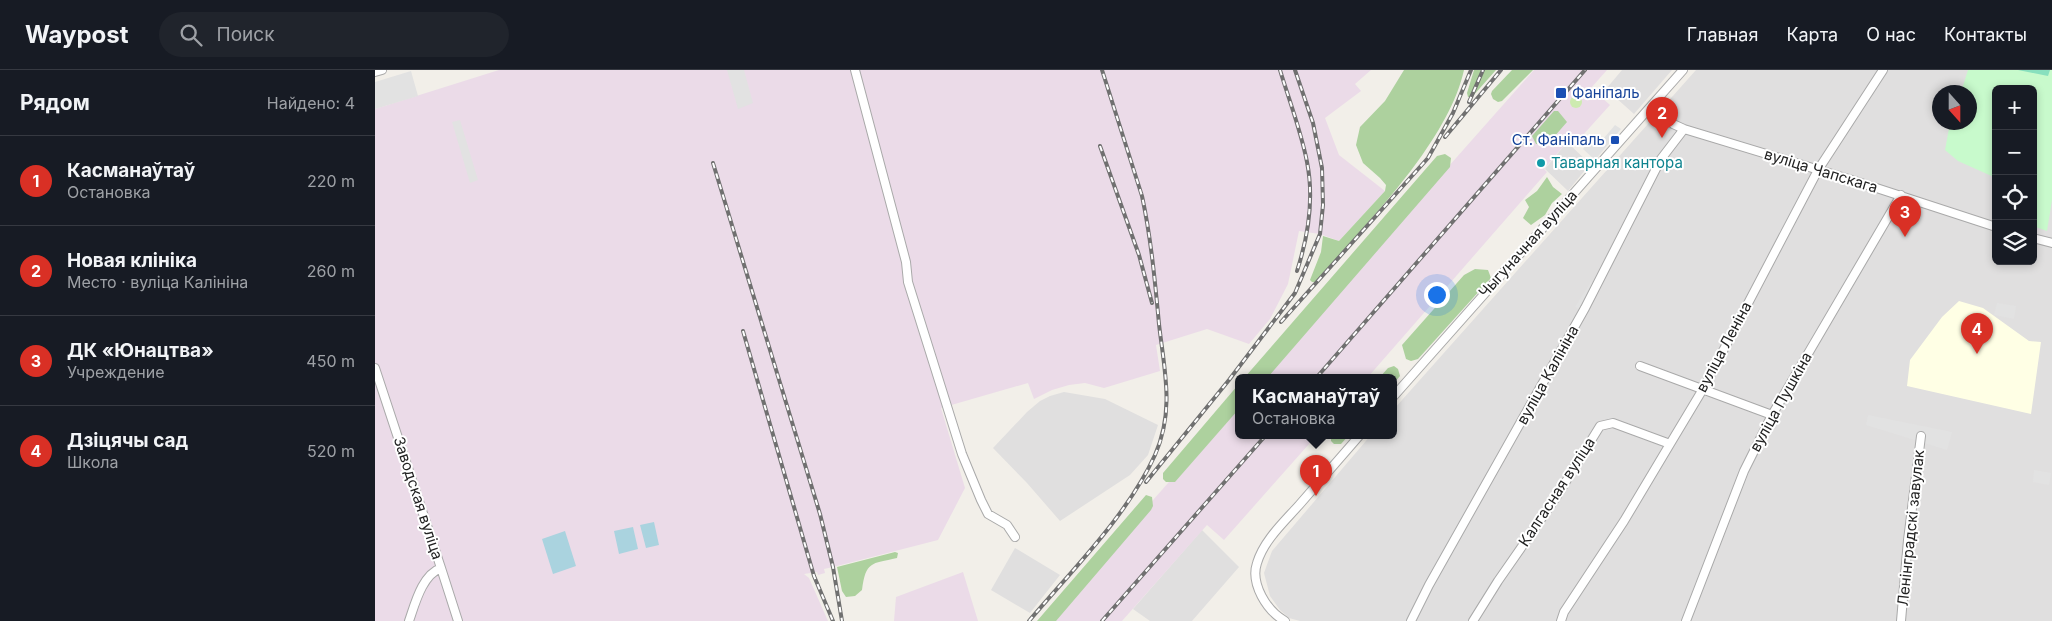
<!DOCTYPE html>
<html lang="ru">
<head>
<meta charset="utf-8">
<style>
  :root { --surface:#171b24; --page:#20242c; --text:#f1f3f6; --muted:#9ea1a6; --line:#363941; --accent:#d93025 }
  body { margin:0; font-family:Inter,sans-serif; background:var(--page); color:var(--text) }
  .controls { position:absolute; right:15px; top:15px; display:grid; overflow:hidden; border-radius:8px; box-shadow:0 2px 8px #0003 }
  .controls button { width:45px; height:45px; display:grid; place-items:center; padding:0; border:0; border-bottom:1px solid var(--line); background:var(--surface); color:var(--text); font:25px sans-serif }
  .compass { position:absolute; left:1557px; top:15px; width:45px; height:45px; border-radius:50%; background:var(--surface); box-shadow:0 2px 8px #0003; rotate:159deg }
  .you { position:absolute; left:1061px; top:224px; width:18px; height:18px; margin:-12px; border:4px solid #fff; border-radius:50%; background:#1a73e8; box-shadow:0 0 0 8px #1a73e833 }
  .badge { display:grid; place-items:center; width:32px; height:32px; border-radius:50%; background:var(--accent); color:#fff; font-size:16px; font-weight:700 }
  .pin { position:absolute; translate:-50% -41px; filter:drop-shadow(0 1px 2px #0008) }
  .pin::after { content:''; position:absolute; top:26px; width:18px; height:15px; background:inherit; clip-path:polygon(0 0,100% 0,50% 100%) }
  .popup { position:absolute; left:860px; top:304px; width:162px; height:65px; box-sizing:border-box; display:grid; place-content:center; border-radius:8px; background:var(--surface); filter:drop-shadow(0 1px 4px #0005); font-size:16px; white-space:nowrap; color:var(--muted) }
  .popup b { font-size:19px; color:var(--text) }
  .popup::after { content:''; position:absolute; left:50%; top:100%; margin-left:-10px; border:10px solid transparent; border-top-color:var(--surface) }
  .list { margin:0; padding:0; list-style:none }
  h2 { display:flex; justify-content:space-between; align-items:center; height:65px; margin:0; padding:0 20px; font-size:21px }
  h2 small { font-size:16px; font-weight:400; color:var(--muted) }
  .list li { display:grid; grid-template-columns:32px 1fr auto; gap:15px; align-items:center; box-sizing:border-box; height:90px; padding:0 20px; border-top:1px solid var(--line) }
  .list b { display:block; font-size:19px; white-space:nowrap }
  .list p { margin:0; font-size:16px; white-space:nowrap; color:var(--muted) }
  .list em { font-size:16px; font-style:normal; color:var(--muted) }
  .icon { flex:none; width:28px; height:28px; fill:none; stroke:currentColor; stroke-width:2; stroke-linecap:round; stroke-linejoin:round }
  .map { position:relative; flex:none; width:1677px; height:551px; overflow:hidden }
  header { display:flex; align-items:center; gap:30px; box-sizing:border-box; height:70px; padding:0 25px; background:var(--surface); border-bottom:1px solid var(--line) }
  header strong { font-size:24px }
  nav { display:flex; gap:28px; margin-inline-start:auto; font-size:18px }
  .search { width:350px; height:45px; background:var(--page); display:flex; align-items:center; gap:12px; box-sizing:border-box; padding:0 18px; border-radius:28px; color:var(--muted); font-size:19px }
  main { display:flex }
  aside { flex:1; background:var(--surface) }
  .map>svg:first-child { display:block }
  .residential { fill:#e0dfdf; fill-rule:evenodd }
  .industrial { fill:#ebdbe8 }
  .education { fill:#ffffe5 }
  .grass { fill:#cdebb0 }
  .forest { fill:#add19e }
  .park { fill:#c8facc }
  .pitch { fill:#88e0be }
  .parking { fill:#e2e2e2 }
  .water { fill:#aad3df }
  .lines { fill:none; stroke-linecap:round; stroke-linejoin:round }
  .minor-casing { stroke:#a9a9a9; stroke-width:10 }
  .minor { stroke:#fff; stroke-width:8 }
  .rail-casing { stroke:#707070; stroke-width:4 }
  .rail { stroke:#fff; stroke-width:2; stroke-dasharray:5.5; stroke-linecap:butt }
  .transit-dot { fill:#1a4fb4; stroke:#fff; stroke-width:2 }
  .culture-dot { fill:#0f9aa8; stroke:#fff; stroke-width:2 }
  .labels { text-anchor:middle; stroke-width:4; stroke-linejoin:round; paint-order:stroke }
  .transit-label { font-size:15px; fill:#164399; stroke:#fff; text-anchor:start }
  .culture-label { font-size:15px; fill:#0d838f; stroke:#fff; text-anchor:start }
  .street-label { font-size:15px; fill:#222; stroke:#fff }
</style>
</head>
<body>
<header>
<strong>Waypost</strong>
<div class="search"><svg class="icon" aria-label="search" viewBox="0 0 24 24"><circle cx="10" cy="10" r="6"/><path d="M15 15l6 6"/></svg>Поиск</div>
<nav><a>Главная</a><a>Карта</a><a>О нас</a><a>Контакты</a></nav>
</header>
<main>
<aside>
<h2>Рядом<small>Найдено: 4</small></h2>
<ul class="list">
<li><span class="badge">1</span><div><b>Касманаўтаў</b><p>Остановка</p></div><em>220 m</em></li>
<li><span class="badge">2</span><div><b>Новая клініка</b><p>Место · вуліца Калініна</p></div><em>260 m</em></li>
<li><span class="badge">3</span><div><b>ДК «Юнацтва»</b><p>Учреждение</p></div><em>450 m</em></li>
<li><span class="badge">4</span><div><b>Дзіцячы сад</b><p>Школа</p></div><em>520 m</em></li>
</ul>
</aside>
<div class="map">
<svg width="1677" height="551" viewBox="0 0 1677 551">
  <rect width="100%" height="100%" fill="#f2efe9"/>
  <!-- residential -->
  <path class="residential" d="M1247 0H1297L1259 44 1231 19Z
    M1321 0H1677V551H925L914 548 905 540 895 526 889 503 897 481 996 365H1018L1019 339ZM1621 19H1658V191H1621ZM1564 22H1594V52H1564Z
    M1192 72 1215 94 1193 121 1170 99Z
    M689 322 730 329 783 355 773 385 755 405 685 451 652 413 618 378 652 342 665 331 675 326Z
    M827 460 864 497 817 551H775L758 539Z
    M640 478 685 505 655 543 616 520Z"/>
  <!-- industrial -->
  <path class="industrial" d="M124 0H996L980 14 986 21 950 48 964 85 1010 121 964 171 945 164 924 161 913 214 895 249 874 274 832 259 781 275 785 301 729 318 710 313 694 315 677 320 659 329 653 313 566 338 590 418 563 470 458 497 449 499 450 503 443 505 442 502 429 504 434 508 453 551H0V39Z
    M1159 0H1232L1216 18 1235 35 1198 76 1192 72 1169 99 1172 102 993 307H887Z
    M863 334 864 365H942L849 470 832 455 747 551H671Z
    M588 502 603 551H519L521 527Z"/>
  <!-- education -->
  <path class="education" d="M1584 231 1608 238 1654 271 1666 272 1656 344 1532 316 1535 290 1567 247Z"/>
  <!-- grass -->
  <path class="grass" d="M1195 32a6 6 0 1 1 12 0a6 6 0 1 1-12 0Z"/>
  <!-- forest -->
  <path class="forest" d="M1029 0H1089C1073 73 989 156 940 212H937L935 210 946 182 948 166 964 171 1010 121 1011 115 1005 108 988 93 981 75 985 57 1010 31Z
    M1099 0H1121L1097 27H1093L1092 23Z
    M1137 0H1158L1127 31 1123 32 1118 29 1116 24 1117 21Z
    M1179 41H1183L1192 52 1172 75 1161 74 1157 66Z
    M1070 84 1076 88 1075 97 893 307H870L1062 86Z
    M1172 107 1178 117 1187 124 1177 133 1170 145 1156 155 1148 148 1154 137 1150 130 1162 121Z
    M1100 199 1113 200 1116 208 1043 289 1036 291 1031 289 1027 275 1089 205Z
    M1019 296 1023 299 1025 306 1019 313 1018 307H1005L1013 298Z
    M863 315V340L800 412H791L788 409V403Z
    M956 365H974L966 374H959L956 371Z
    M771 425 777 427 778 436 776 440 681 551H662Z
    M520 482 523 483 522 488C496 494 491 491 487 520L480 526 471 527 467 521 462 497Z"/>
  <!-- park -->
  <path class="park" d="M1593 0H1677V130L1672 161 1658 156V19H1621V108L1583 91 1570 80 1575 53 1594 52V22H1586Z"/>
  <!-- pitch -->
  <path class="pitch" d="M1643 0H1675L1673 6Z"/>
  <!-- parking -->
  <path class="parking" d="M352 0H369L378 33 363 39Z
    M36 1 43 26 0 39V12Z
    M85 50 103 110 95 113 77 52Z
    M1240 55 1246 59 1220 90 1208 79 1216 69 1223 75Z
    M1216 212 1221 215 1206 240 1200 237Z
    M1622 233 1641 236 1639 249 1619 245Z
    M1493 345 1577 362 1572 380 1491 355Z
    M1659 400 1676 403 1674 415 1658 412Z"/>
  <!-- water -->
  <path class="water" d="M279 452 284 475 271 478 265 455Z
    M258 457 263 479 244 484 239 461Z
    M190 461 201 496 178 504 167 469Z"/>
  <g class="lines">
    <defs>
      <path id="minor" d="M480 0 531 192 533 212 587 384 606 430 613 444 632 455 640 467
        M0 2 7 0
        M1277 36 1298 54 1309 59 1477 110 1621 157
        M1658 168 1677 173
        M1265 296 1397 345
        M0 298 66 498C47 505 40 534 34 551
        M1018 327 1308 0
        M66 498 83 551
        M910 551C892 541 875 514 882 493 889 470 909 452 925 434 945 411 965 388 985 365
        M1036 551 1054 515 1210 238 1286 89 1309 59
        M1098 551 1123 511 1182 426 1225 356 1238 353 1295 374
        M1186 551 1189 542 1249 451 1295 374 1328 319 1443 100 1508 0
        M1311 551 1369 401 1397 345 1526 125
        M1526 551 1533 470 1546 366"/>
    </defs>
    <!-- minor casing -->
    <use href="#minor" class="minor-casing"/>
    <!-- minor -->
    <use href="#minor" class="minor"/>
    <defs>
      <path id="rail" d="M905 0C914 30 926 61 932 92 939 127 933 167 922 201
        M1094 32 1108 0
        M1070 67 1126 0
        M725 76 764 185 777 233
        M338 93 445 444 458 497 467 551
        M906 252 1053 88 1078 43 1096 0
        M368 261 439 506 458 551
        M942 307 1210 0
        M771 412 854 310 920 223 945 164 948 135 947 98 938 53 920 0
        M654 551C697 500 752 446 780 385 800 340 789 299 784 254 780 211 776 168 767 126L727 0
        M727 551 891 365"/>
    </defs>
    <!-- rail casing -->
    <use href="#rail" class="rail-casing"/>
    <!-- rail -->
    <use href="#rail" class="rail"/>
  </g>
  <!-- markers -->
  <g class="transit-dot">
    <rect x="1180" y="17" width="12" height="12" rx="2.5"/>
    <rect x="1235" y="65" width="10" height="10" rx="2.5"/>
  </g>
  <circle class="culture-dot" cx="1166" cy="93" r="5"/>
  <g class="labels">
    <!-- transit labels -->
    <g class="transit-label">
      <text x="1197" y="28">Фаніпаль</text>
      <text x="1230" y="75" text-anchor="end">Ст. Фаніпаль</text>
    </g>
    <!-- culture labels -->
    <g class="culture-label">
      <text x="1176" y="98">Таварная кантора</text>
    </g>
    <!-- street labels -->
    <g class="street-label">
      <text transform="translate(1446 101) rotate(17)" y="5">вуліца Чапскага</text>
      <text transform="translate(1153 174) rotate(-48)" y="5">Чыгуначная вуліца</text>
      <text transform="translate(1349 277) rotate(-62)" y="5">вуліца Леніна</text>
      <text transform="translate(1173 305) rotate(-61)" y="5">вуліца Калініна</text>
      <text transform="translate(1406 332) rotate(-61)" y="5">вуліца Пушкіна</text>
      <text transform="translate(1182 422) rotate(-57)" y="5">Калгасная вуліца</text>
      <text transform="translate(43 428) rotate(72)" y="5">Заводская вуліца</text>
      <text transform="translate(1536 458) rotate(-84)" y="5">Ленінградскі завулак</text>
    </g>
  </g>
</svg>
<div class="controls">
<button>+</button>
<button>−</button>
<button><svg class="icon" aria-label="locate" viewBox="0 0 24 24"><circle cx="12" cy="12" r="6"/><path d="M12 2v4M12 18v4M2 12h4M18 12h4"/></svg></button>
<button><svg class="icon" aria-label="layers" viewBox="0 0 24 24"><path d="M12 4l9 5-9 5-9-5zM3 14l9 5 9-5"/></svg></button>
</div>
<svg class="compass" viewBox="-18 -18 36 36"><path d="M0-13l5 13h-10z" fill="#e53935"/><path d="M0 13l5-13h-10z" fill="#9ea1a6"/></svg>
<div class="you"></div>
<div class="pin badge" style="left:941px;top:426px">1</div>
<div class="popup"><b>Касманаўтаў</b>Остановка</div>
<div class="pin badge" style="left:1287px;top:68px">2</div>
<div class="pin badge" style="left:1530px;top:167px">3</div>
<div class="pin badge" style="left:1602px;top:284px">4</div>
</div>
</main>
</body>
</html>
